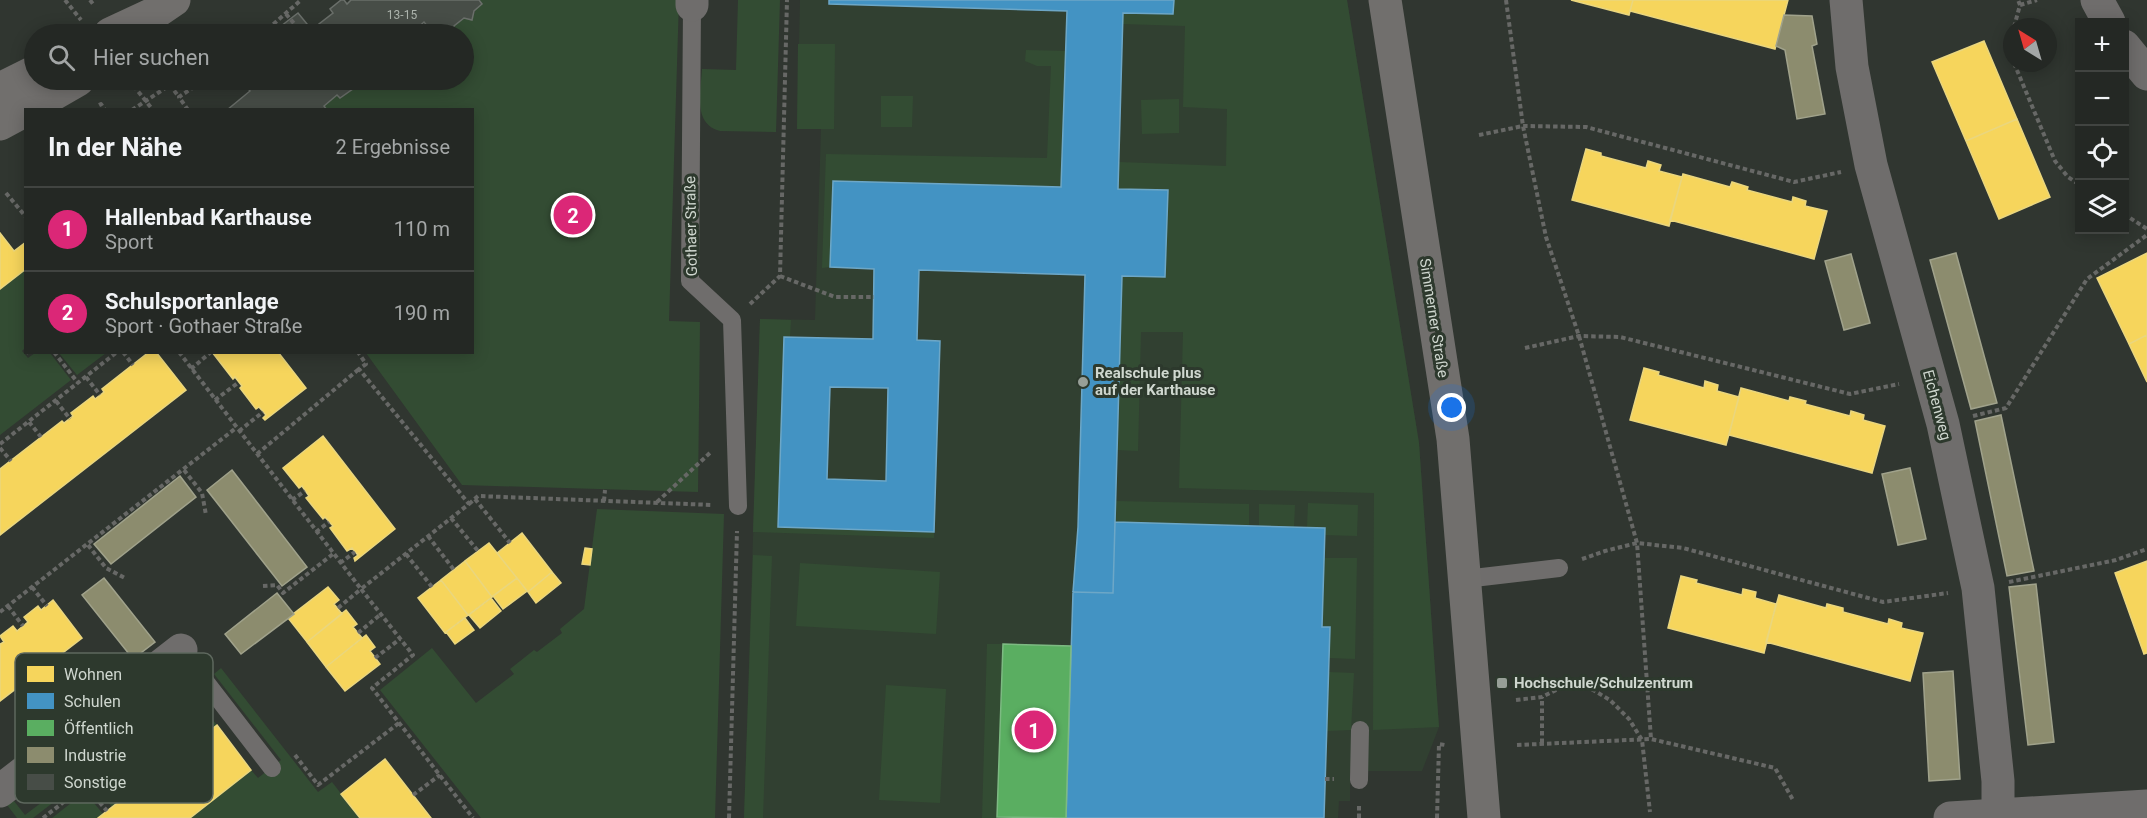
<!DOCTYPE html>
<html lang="de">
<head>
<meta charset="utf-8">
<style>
  :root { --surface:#242824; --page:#2c302c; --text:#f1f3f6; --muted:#a3a6a6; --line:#414441; --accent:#db2777 }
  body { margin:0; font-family:Roboto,sans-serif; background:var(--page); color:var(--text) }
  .controls { position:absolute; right:18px; top:18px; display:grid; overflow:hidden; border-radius:0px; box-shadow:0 3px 15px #0003 }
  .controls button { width:54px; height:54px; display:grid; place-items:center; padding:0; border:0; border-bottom:2px solid var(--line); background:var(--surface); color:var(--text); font:30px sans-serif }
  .compass { position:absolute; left:2003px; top:18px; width:54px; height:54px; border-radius:50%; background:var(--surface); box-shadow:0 3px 15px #0003; rotate:323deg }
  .you { position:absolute; left:1452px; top:408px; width:21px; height:21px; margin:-15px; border:4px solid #fff; border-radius:50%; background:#1a73e8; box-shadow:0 0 0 9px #1a73e833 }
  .badge { display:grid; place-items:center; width:39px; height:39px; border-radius:50%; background:var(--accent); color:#fff; font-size:20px; font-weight:700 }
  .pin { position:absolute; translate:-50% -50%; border:3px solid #fff; box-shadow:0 2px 6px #0006 }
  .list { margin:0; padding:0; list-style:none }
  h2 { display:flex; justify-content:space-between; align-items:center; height:78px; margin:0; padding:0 24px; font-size:26px }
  h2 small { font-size:20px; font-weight:400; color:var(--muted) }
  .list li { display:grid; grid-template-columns:39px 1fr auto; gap:18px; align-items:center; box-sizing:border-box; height:84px; padding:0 24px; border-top:2px solid var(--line) }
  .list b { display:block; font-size:22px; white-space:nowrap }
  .list p { margin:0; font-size:20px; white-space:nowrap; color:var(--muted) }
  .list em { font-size:20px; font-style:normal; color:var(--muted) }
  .icon { flex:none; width:33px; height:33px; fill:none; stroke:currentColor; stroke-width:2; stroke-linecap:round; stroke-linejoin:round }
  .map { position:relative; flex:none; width:2147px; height:818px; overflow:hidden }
  .search { position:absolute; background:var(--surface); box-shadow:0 3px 15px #0003; left:24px; top:24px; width:450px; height:66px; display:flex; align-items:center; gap:15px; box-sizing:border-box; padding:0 21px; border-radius:33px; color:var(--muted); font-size:22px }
  .panel { position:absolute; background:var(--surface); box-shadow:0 3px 15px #0003; left:24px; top:108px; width:450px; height:246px; border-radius:0px }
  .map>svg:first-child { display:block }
  .built { fill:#314031 }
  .green { fill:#334c33 }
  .homes { fill:#f6d55c; stroke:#ead67e; stroke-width:1.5 }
  .schools { fill:#4393c3; stroke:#6da7c7; stroke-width:1.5; fill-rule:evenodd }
  .public { fill:#5aae61; stroke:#7dba82; stroke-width:1.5 }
  .industry { fill:#8c8c6e; stroke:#a0a28b; stroke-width:1.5 }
  .building { fill:#474d47; stroke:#6a6f6a; stroke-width:1.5 }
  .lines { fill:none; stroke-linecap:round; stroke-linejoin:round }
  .path { stroke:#676866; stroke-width:4; stroke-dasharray:4.5 3; stroke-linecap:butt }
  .lane { stroke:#6f6d6c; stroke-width:18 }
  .street { stroke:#6f6d6c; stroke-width:33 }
  .secondary { stroke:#716f6d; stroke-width:33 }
  .poi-dot { fill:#979f97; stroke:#2d392d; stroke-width:2 }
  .labels { text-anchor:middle; stroke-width:6; stroke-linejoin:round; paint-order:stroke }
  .number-label { font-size:12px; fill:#adb4ad }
  .street-label { font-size:15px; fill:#cfd7cf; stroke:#2d392d }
  .poi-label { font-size:15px; font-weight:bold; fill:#cfd7cf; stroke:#2d392d; text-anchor:start }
  .key { fill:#2d392d; stroke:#5e685e; stroke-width:1.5 }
  .key-label { font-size:16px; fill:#cfd7cf }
</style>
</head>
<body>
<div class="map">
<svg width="2147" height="818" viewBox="0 0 2147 818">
  <rect width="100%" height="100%" fill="#303630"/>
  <!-- built -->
  <path class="built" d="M800 0H1347L1419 443 1439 727 1422 771H1350V801H1339L1338 818H744L760 319 815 320 821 129H797Z"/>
  <!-- green -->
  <path class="green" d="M479 0H679L669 321 700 322 698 492 462 485 366 353 472 352V110H327L324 106 337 95 341 98 356 86 354 82 357 80H386L388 82 392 80H464V34H442H452L454 26 464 18 472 20Z
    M738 0H780L776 132 720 131C692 124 701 90 702 69L736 70Z
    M1174 0H1347L1419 443 1439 727 1373 730 1374 493 1179 488 1183 332H1141L1138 451 1117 450 1122 276 1165 277 1168 191 1118 189 1119 162 1226 166 1227 109 1183 107 1185 26 1123 24V13L1173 14Z
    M798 44H835L834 129H797Z
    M1026 50 1066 51 1061 187 833 181 830 267 822 268 826 154 1047 158 1051 66H1037L1025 61Z
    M881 96H913L912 127H881Z
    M1179 99V133L1142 134 1141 100Z
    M25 269 26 347 22 351 28 358 35 353H50L71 380 0 435V289Z
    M760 319 791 320 790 337H784L778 527 934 532V538L753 532Z
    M59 353H106L77 375Z
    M1116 501 1249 504V525L1115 522Z
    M1308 503 1358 505 1357 536 1324 535V528L1307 527Z
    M1259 504 1295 505 1294 527 1259 526Z
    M597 509 724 514 715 818H481L380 690 432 648 476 703 514 674 510 669 534 650 537 652 562 633 560 629 584 609Z
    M753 555 772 556 763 818H744Z
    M1324 558H1357L1355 659 1329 658 1322 627Z
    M800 563 940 572 936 634 796 626Z
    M987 644H1003L997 817 1031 818H982Z
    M221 668 318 792 332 782 360 818H190L251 770 258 778 281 760 214 674Z
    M1329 672 1354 673 1351 730 1327 731Z
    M886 685 946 689 940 803 879 800Z
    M198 702 217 725 186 749 168 725Z
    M130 704 149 729 33 818H17L4 801 10 796 25 815 133 733 118 712Z
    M157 735 175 758 112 807 94 785Z
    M85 792 103 814 98 818H52Z"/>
  <!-- homes -->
  <path class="homes" d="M1571 0H1633L1629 15Z
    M1633 0H1788L1775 49 1630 11Z
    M1984 41 2017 119 1966 141 1932 62Z
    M2017 119 2050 197 1999 219 1966 141Z
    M1586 149 1601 153V156L1646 168 1648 161 1661 165 1659 171 1682 177 1669 226 1572 200Z
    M1683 174 1730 187 1732 182 1748 187 1747 190 1792 202 1793 197 1806 201 1805 206 1827 211 1814 259 1670 220Z
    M0 233 14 251 26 242V269L0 289Z
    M2147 253V335L2129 344 2097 278Z
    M2147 335V382L2129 344Z
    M149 352H156L186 390 0 535V469L62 421 64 423 73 416 71 413 93 396 95 399 104 392 102 389Z
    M212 352H278L306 388 265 420 263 418 266 415 259 407 256 409 240 388 242 386 235 377 233 379Z
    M1644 368 1659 372 1658 375 1704 388 1705 381 1718 385 1717 391 1739 397 1726 445 1630 420Z
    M1741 388 1789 401 1790 397 1806 401 1805 404 1850 416 1851 411 1864 415 1863 420 1885 426 1872 473 1729 435Z
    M323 436 395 529 355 561 354 558 358 555 355 552 352 548 347 551 330 528 333 526 325 517 323 519 306 498 309 496 302 486 299 488 283 468Z
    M522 533 552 572 528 592 497 553Z
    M489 543 517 578 492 597 465 561Z
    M585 548 592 549 590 565 582 564Z
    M465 561 492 597 468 615 441 580Z
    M2147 561V653L2144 654 2115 573Z
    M552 572 561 583 536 603 528 592Z
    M1681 576 1697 580 1696 583 1742 595 1743 589 1756 592 1755 598 1776 604 1764 653 1668 628Z
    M517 578 527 591 503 609 493 596Z
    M441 580 468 615 445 633 418 598Z
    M328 587 339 600 334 604 342 614 307 642 288 618Z
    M1779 595 1826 608 1827 604 1843 608V612L1888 624 1889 619 1902 623 1901 628 1923 633 1910 681 1766 642Z
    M491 598 501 611 480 628 469 615Z
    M53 600 82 638 0 701V644L4 642 0 636 13 626 17 631 28 622 24 617 38 606 41 610Z
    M346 610 357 624 353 627 362 638 326 667 307 642Z
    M465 618 474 630 455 644 446 632Z
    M366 635 375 647 370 651 380 664 345 691 326 667Z
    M217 725 251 770 190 818H98Z
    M385 759 413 795 431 818H360L341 794Z"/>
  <!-- schools -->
  <path class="schools" d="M829 0H1174L1173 14 1123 13 1118 189 1168 190 1165 277 1122 276 1113 593 1073 592 1078 527 1085 275 919 270 917 340 940 341 934 532 778 527 784 337 873 339 874 269 830 267 833 181 1061 187 1067 11 829 4ZM830 387 888 388 886 481 827 479Z
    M1115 522 1325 528 1322 627H1330L1324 818H1066L1073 592 1113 593Z"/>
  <!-- public -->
  <path class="public" d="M1003 644 1071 646 1066 818 997 817Z"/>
  <!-- industry -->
  <path class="industry" d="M1784 15 1812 16 1817 44 1812 46 1825 114 1797 119 1785 50 1776 46Z
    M1956 253 1997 403 1971 409 1930 260Z
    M1851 254 1870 323 1844 330 1825 261Z
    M2001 415 2034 571 2007 576 1975 421Z
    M1910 468 1926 539 1898 545 1882 474Z
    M232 470 307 567 282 586 207 490Z
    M180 476 196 497 111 564 94 544Z
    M104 578 155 642 133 659 82 595Z
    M2036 584 2054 742 2028 745 2009 587Z
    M277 593 294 614 241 654 225 634Z
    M1953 671 1960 779 1929 781 1923 673Z"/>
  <!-- building -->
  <path class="building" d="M341 0H344L347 4 351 0H479L482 4 474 11 472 20 464 18 454 26 452 34H434L424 22 416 29 421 34H306L333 13 330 9Z
    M298 13 312 30 306 34H289L281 26Z
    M252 80H357L354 82 357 86 340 98 337 95 324 106 327 110H227L250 91 245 85Z"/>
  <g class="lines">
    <!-- path -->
    <path class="path" d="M65 0 81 20
      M90 0 93 4
      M1506 0 1523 126 1546 237 1579 336 1637 543 1651 739
      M2020 5 2037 0
      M286 14 303 34
      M2014 27 2020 5 2018 0
      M262 34 301 0
      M2014 63 2055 161 2068 177 2080 185
      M129 80 153 110
      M99 105 101 104 105 110
      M132 110 170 85 179 97
      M188 110 179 97 204 80
      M1479 135 1523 126 1586 127 1794 182 1841 172
      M6 193 26 217
      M2124 214 2147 229
      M780 276 835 297H874
      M750 304 780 276 787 0
      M1525 348 1579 336 1620 337 1850 394 1899 384
      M54 352 78 383
      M123 352 133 365
      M179 352 361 589 469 504 359 369 366 364 358 352
      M26 353 27 352
      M191 369 211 352
      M86 377 100 395
      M215 400 239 382
      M56 401 70 419
      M1973 416 2006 408 2087 279 2147 235
      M29 422 41 437
      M239 431 263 412
      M0 444 117 352
      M0 448 11 461
      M257 454 359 369
      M184 470 202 493 206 515
      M475 499 510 543
      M292 500 305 491
      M604 501 605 490
      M657 502 711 452
      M469 504 478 496 713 505
      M451 518 478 551
      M316 532 329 522
      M428 536 454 570
      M88 545 106 568 125 578
      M406 554 432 587
      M1582 559 1605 551 1637 543 1683 548 1883 602 1948 593
      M340 563 355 552
      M2009 582 2116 560 2147 549
      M263 586 277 585 283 593 333 554
      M32 587 47 606
      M8 606 23 626
      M338 608 361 589 413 655 372 688 473 818
      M0 612 236 428
      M358 633 381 614
      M375 658 400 639
      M1516 700 1542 697 1576 680 1610 700 1629 719 1642 740 1650 812
      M146 719 156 731
      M160 727 181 753
      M1542 743V697
      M1517 745 1651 739 1775 768 1793 800
      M295 755 318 785 399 723
      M1325 779H1334
      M85 785 107 811
      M413 795 440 775
      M43 818 192 703
      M729 818 737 531
      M1359 818V804
      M1437 818 1439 744 1445 745"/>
    <!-- lane -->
    <path class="lane" d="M692 5 690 281 732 320 738 506
      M1465 579 1559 568
      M181 650 272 768
      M1359 780 1360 730"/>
    <!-- street -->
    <path class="street" d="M1846 0 1852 67 1871 165 1943 424 1978 588 1998 781V814
      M2097 0 2109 22
      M692 5V0
      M2124 46 2147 74
      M0 791 181 650
      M1950 818 2147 806"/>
    <!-- secondary -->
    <path class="secondary" d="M1385 0 1453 439 1484 818
      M110 34 155 13 174 0
      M0 89 34 72
      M26 110 78 80
      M0 124 26 110"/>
  </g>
  <!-- markers -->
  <g class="poi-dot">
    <circle cx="1083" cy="382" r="6"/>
    <rect x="1496" y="677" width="12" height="12" rx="3"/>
  </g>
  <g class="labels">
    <!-- number labels -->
    <g class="number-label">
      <text x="402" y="19">13-15</text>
    </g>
    <!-- street labels -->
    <g class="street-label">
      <text transform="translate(691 226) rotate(-91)" y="5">Gothaer Straße</text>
      <text transform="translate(1434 318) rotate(81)" y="5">Simmerner Straße</text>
      <text transform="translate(1937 405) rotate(75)" y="5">Eichenweg</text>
    </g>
    <!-- poi labels -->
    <g class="poi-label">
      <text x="1095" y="378">Realschule plus<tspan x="1095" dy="17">auf der Karthause</tspan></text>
      <text x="1514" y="688">Hochschule/Schulzentrum</text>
    </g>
  </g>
  <!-- legend -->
  <rect x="15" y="653" width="198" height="150" rx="9" class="key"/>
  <rect x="27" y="666" width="27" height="16" fill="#f6d55c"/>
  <rect x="27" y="693" width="27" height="16" fill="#4393c3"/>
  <rect x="27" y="720" width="27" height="16" fill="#5aae61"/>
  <rect x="27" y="747" width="27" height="16" fill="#8c8c6e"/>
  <rect x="27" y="774" width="27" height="16" fill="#474d47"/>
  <g class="key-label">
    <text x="64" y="680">Wohnen</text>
    <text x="64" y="707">Schulen</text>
    <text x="64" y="734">Öffentlich</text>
    <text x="64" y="761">Industrie</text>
    <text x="64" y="788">Sonstige</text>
  </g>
</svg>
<div class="controls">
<button>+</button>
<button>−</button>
<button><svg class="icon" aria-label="locate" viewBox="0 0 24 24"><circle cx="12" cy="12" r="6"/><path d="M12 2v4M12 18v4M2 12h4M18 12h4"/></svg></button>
<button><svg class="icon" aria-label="layers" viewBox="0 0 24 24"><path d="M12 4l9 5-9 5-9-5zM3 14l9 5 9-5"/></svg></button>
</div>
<svg class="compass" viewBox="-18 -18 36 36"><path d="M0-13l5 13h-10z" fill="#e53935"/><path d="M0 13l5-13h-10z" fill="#a3a6a6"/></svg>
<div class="you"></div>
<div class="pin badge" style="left:1034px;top:730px">1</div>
<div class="pin badge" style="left:573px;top:215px">2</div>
<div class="search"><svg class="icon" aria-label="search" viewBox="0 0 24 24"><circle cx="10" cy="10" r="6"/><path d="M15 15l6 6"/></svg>Hier suchen</div>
<section class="panel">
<h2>In der Nähe<small>2 Ergebnisse</small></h2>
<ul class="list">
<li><span class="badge">1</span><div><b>Hallenbad Karthause</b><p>Sport</p></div><em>110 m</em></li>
<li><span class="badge">2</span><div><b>Schulsportanlage</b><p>Sport · Gothaer Straße</p></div><em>190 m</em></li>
</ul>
</section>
</div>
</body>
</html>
